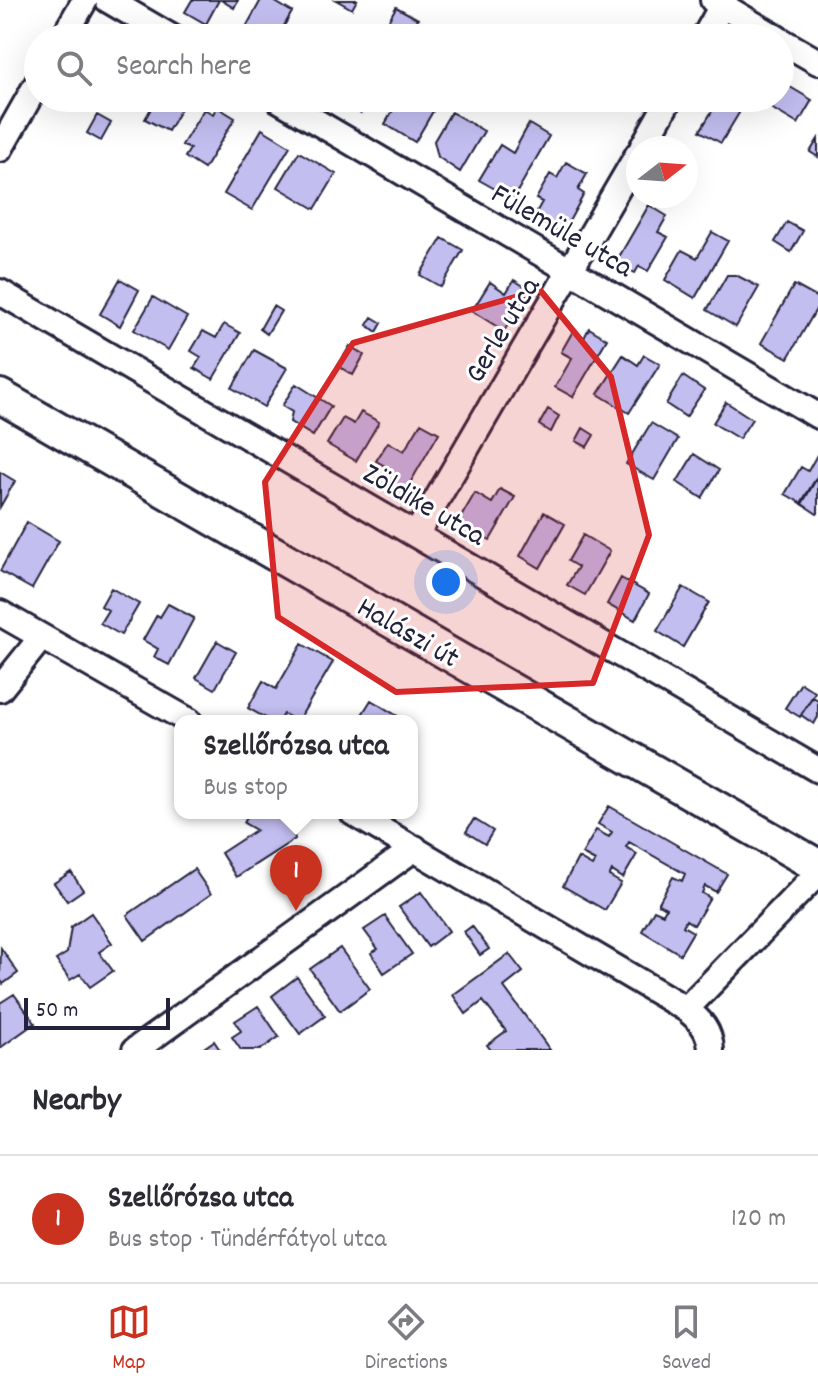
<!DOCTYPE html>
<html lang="en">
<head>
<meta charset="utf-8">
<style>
  :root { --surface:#fff; --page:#f2f2f3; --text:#2b2b33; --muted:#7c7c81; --line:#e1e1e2; --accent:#c8321e }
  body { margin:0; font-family:Dekko,sans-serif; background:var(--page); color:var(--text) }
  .compass { position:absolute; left:626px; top:136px; width:72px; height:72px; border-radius:50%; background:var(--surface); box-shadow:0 8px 32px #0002; rotate:73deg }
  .scale { position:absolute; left:24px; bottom:20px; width:146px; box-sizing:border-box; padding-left:8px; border:4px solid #22223b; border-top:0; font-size:22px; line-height:28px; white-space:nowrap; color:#22223b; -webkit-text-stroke:6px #fff; paint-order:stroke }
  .you { position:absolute; left:446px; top:582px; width:28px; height:28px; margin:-20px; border:6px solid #fff; border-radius:50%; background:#1a73e8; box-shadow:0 0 0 12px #1a73e833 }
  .badge { display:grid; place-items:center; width:52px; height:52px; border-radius:50%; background:var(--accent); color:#fff; font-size:26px; font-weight:700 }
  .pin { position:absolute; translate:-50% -66px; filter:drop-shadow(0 2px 4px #0008) }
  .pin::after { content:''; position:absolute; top:42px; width:28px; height:24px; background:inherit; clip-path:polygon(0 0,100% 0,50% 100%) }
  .popup { position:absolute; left:174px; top:715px; width:244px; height:104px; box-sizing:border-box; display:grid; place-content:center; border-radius:16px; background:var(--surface); filter:drop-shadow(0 2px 6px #0005); font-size:26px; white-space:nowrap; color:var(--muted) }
  .popup b { font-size:30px; color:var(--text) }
  .popup::after { content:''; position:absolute; left:50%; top:100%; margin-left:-16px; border:16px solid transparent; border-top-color:var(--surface) }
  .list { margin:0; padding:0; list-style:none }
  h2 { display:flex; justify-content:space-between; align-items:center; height:104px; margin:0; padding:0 32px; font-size:34px }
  h2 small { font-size:26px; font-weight:400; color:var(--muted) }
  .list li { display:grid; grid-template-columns:52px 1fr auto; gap:24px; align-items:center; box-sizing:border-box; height:128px; padding:0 32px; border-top:2px solid var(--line) }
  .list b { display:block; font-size:30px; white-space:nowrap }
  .list p { margin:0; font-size:26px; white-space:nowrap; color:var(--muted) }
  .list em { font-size:26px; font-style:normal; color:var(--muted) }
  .icon { flex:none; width:44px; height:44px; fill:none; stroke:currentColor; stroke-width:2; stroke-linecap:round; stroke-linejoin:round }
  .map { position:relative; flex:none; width:818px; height:1050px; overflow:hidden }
  .search { position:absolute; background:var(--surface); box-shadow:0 8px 32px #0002; left:24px; right:24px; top:24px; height:88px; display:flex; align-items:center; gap:20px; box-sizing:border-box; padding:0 28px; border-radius:44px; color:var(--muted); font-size:30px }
  .sheet { height:232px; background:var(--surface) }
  nav { display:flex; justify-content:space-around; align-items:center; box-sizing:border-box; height:112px; border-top:2px solid var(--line); background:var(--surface); font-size:22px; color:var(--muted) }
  nav a { display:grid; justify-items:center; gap:4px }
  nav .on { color:var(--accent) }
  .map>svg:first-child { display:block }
  .building { fill:#c2bef0; stroke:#22223b; stroke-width:2 }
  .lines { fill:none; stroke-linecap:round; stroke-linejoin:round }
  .minor-casing { stroke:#22223b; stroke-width:30 }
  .secondary-casing { stroke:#22223b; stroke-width:38 }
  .minor { stroke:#fff; stroke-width:24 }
  .secondary { stroke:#fff; stroke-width:32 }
  .marked { fill:#d62828; fill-opacity:0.2; stroke:#d62828; stroke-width:6; stroke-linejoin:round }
  .labels { text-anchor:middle; stroke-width:6; stroke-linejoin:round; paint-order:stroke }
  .street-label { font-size:30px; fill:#22223b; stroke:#fff }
</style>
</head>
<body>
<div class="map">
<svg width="818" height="1050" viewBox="0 0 818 1050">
  <rect width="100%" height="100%" fill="#fff"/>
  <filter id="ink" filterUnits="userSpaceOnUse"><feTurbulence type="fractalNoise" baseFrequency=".0125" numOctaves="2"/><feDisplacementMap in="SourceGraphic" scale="16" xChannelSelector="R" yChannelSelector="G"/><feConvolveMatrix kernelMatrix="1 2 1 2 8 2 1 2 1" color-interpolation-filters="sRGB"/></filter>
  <g filter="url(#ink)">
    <!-- building -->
    <path class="building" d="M192 0H219L206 24 185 12Z
      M221 0H238L234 8Z
      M261 0H272L292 12 277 38H240Z
      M336 0H357L352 9Z
      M396 7 418 19 407 38 385 27Z
      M780 81 812 100 798 124 754 98H780Z
      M157 98H187L168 131 145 119Z
      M335 98H369L361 113Z
      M400 98H422L436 106 415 142 385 124Z
      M720 98H748L721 143 700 131Z
      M217 107 235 118 204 169 185 157 190 149 182 145 204 109 213 114Z
      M451 112 484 131 460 172 438 157 434 141Z
      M97 115 111 123 101 141 87 133Z
      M529 124 549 136 513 199 479 180 500 145 513 153Z
      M262 129 290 146 252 210 224 194Z
      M818 139V157L810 152Z
      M299 152 336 174 315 209 278 187Z
      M566 162 587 174 578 190 584 194 562 234 533 218 542 202 536 199 550 174 557 178Z
      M649 205 667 216 658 232 668 237 648 271 639 266 635 273 616 262Z
      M787 222 803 231 791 252 775 242Z
      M712 232 728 241 695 298 665 280 682 250 697 258Z
      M442 238 463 250 441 287 420 275Z
      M727 275H736L759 287 736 327 707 310Z
      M120 279 139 290 120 326 100 314Z
      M514 280 530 290 504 331 472 311 490 282 506 293Z
      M794 285 818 298V306L788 358 761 343Z
      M153 297 187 317 168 350 134 330Z
      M273 306 281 311 267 334 260 329Z
      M372 317 382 323 377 332 367 325Z
      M224 324 240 333 213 379 194 368 201 357 191 351 203 331 216 338Z
      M589 328 607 339 573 397 555 387 572 358 561 352 573 331 584 338Z
      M350 346 364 355 353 375 338 366Z
      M254 350 287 368 264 407 232 388Z
      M623 355 638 365 644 355 660 364 629 413 598 394Z
      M683 376 704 390 686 417 666 404Z
      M296 384 331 406 313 436 290 422 292 412 282 406Z
      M726 402 752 419 739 439 713 423Z
      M548 409 559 416 551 432 539 425Z
      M361 412 379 422 356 461 327 444 343 418 354 424Z
      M421 423 439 433 406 490 385 478 390 469 376 461 388 442 404 451Z
      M651 423 678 439 654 480 626 464Z
      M583 428 594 435 587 447 576 441Z
      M818 453V475L801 503 785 494 801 467 808 471Z
      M694 454 719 470 702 498 677 482Z
      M0 472 15 481 0 507Z
      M818 476V513L817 514 802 504Z
      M500 489 515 497 490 540 458 522 475 493 492 503Z
      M544 512 565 524 540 568 520 556Z
      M27 522 59 541 32 589 0 571Z
      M583 535 610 551 585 595 567 585 578 567 568 561Z
      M621 578 649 594 635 620 607 604Z
      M683 587 709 602 683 647 657 631Z
      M111 588 139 604 121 635 100 623 108 610 101 606Z
      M168 604 194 618 169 665 154 657 158 649 143 640 157 615 160 617Z
      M217 641 236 652 215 689 196 678Z
      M302 644 333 662 298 721 283 714 279 721H271L248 708 263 681 276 689Z
      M801 683 815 692 800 717 785 708Z
      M813 697 818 700V717L814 724 801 715Z
      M371 700 399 717 397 721H358Z
      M609 806 727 874 716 892 705 886 702 893 710 898 694 925 686 920 683 926 693 932 680 954 642 931 654 910 663 914 666 908 658 904 673 877 682 881 685 874 629 842 626 847 637 854 623 878 612 871 609 876 621 883 605 910 563 886 578 858 592 866 595 861 582 854 596 830 609 837 612 832 598 824Z
      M249 813H280L290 819 295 839 236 877 221 853 256 830 244 823Z
      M474 819 493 831 485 844 466 832Z
      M194 869 211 894 145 941 127 915Z
      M71 872 83 890 67 901 54 883Z
      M421 892 449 931 428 947 399 907Z
      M91 913 112 943 99 952 113 971 90 987 80 974 70 980 56 960 67 953 71 927Z
      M385 916 412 954 384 973 371 953 378 949 364 930Z
      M472 926 489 949 480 955 464 932Z
      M1 948 18 973 3 984 0 979Z
      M340 948 370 989 340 1011 310 969Z
      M509 954 523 972 504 987 550 1050H491L487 1045 506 1031 483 1001 466 1014 453 995Z
      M297 977 325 1016 300 1034 272 996Z
      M14 994 35 1023 0 1048V1003Z
      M258 1006 279 1037 260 1050H241L232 1037 241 1031 235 1021Z
      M214 1041 220 1050H201Z"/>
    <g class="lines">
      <defs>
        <path id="minor" d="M108 0 173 38
          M713 0 777 38
          M63 38 85 0
          M704 38 725 0
          M780 40 818 62
          M276 98 818 416
          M642 148 670 98
          M0 149 38 82
          M0 292 818 770
          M416 535 638 154
          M0 613 189 721
          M0 689 41 638
          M353 813 686 1009C701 1021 710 1030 711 1050
          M686 1009 818 873
          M135 1050 415 848"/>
        <path id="secondary" d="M0 396 818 866"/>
      </defs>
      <!-- minor casing -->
      <use href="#minor" class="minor-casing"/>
      <!-- secondary casing -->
      <use href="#secondary" class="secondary-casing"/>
      <!-- minor -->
      <use href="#minor" class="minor"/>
      <!-- secondary -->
      <use href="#secondary" class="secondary"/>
    </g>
  </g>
  <!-- marked area -->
  <path class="marked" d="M540 290 611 377 649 535 593 683 396 692 278 617 265 482 353 343Z"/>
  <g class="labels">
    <!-- street labels -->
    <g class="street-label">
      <text transform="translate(563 229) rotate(30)" y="10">Fülemüle utca</text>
      <text transform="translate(501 329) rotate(-59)" y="10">Gerle utca</text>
      <text transform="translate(425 503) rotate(30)" y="10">Zöldike utca</text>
      <text transform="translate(409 631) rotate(30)" y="10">Halászi út</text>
    </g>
  </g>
</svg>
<svg class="compass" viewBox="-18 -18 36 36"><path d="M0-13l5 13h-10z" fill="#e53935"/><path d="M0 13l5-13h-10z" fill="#7c7c81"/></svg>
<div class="scale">50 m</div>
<div class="you"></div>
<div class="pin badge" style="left:296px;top:911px">1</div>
<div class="popup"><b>Szellőrózsa utca</b>Bus stop</div>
<div class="search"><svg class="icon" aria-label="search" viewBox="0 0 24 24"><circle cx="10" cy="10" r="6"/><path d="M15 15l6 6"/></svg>Search here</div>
</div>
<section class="sheet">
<h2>Nearby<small></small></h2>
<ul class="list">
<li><span class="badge">1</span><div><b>Szellőrózsa utca</b><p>Bus stop · Tündérfátyol utca</p></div><em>120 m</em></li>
</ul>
</section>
<nav>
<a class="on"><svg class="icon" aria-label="map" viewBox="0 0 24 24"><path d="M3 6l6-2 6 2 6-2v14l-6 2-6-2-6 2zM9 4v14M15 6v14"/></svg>Map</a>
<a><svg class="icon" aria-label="directions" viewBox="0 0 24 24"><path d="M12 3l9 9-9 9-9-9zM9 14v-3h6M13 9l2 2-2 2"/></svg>Directions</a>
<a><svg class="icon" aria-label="saved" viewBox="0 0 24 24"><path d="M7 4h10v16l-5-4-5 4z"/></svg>Saved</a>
</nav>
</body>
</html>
